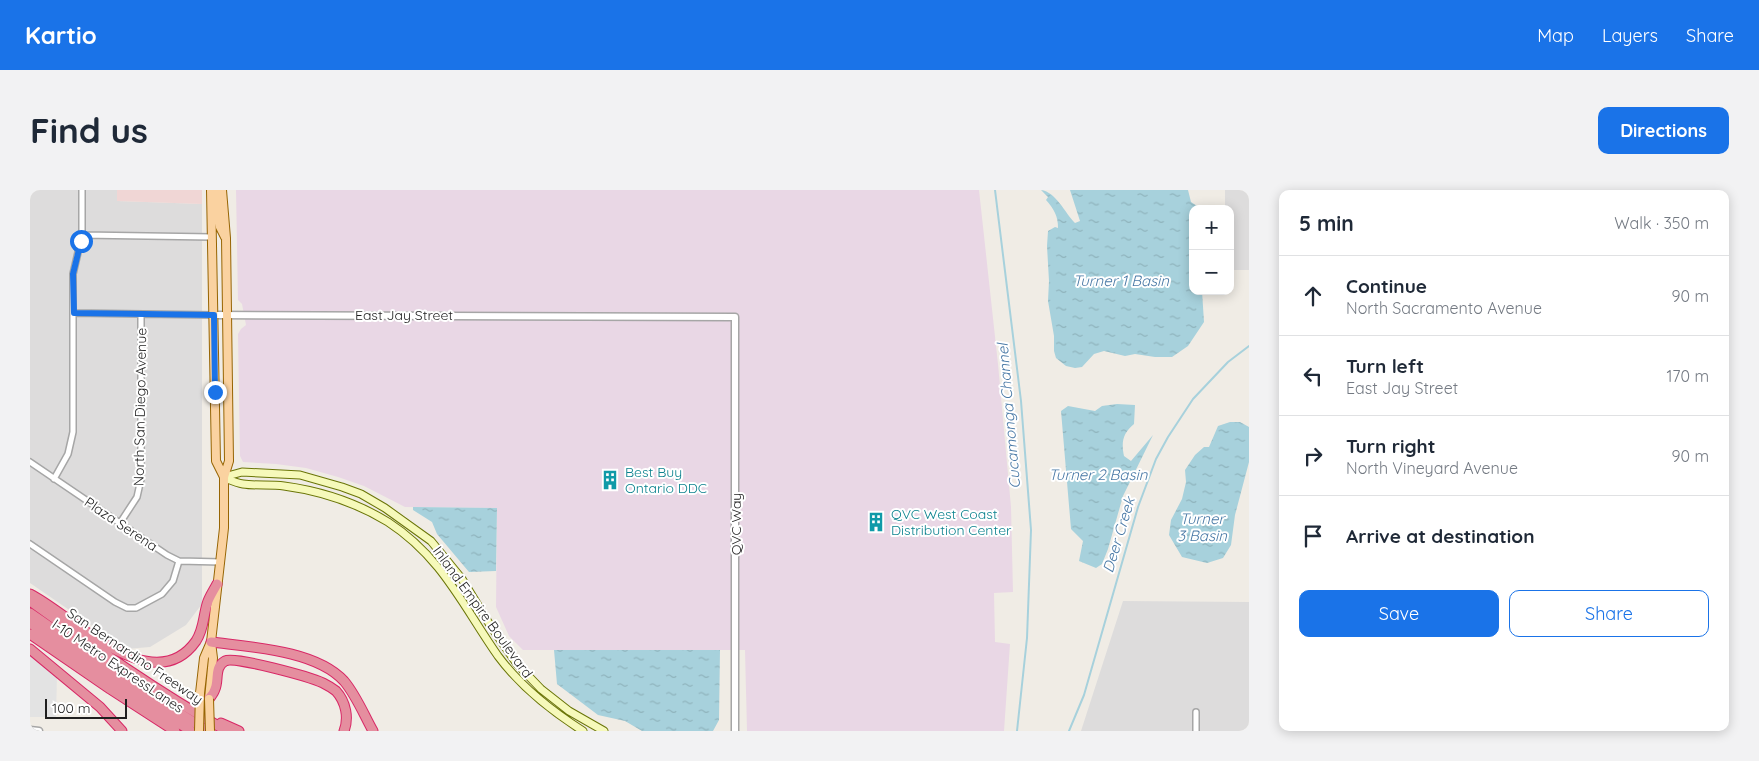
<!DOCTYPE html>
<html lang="en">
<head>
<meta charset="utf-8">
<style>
  :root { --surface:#fff; --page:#f2f2f3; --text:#1f2937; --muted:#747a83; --line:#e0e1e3; --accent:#1a73e8 }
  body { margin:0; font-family:Quicksand,sans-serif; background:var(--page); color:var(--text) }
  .controls { position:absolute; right:15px; top:15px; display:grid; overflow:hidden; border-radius:10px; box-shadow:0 2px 12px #0003 }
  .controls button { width:45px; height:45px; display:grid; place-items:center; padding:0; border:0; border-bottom:1px solid var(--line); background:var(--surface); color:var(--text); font:25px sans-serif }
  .scale { position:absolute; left:15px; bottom:12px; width:82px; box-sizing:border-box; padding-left:5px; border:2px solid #1f1f1f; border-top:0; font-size:14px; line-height:18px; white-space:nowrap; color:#1f1f1f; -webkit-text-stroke:4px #fff; paint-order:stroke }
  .stop { position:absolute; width:15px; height:15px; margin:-11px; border:4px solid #1a73e8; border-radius:50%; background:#fff }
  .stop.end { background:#1a73e8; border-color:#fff; box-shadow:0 1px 5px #0008 }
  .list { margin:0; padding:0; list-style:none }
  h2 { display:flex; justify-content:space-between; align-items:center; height:65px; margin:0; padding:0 20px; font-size:21px }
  h2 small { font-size:16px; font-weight:400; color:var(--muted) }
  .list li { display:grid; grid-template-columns:32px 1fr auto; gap:15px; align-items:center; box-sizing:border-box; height:80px; padding:0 20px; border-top:1px solid var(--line) }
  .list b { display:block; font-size:19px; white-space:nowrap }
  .list p { margin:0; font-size:16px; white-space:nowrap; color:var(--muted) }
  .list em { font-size:16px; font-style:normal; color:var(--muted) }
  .actions { display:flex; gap:10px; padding:15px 20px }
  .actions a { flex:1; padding:11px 0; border:1px solid var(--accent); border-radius:10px; text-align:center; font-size:18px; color:var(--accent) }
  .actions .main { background:var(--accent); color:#fff }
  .icon { flex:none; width:28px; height:28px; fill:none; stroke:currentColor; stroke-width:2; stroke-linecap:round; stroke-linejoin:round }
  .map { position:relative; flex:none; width:1219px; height:541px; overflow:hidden; border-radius:10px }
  header { display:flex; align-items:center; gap:30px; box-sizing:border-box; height:70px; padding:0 25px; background:var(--accent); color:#fff }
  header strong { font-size:24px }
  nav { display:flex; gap:28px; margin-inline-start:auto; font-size:18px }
  .intro { display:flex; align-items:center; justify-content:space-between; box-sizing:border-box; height:120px; padding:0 30px }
  h1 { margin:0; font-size:35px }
  .button { padding:12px 22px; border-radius:10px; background:var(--accent); color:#fff; font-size:18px; font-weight:700 }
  main { display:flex; gap:30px; padding:0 30px }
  aside { flex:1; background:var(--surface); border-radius:10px; box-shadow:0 2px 12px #0003 }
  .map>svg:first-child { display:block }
  .residential { fill:#dddcdc }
  .commercial { fill:#f0d6d5 }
  .industrial { fill:#e9d7e5 }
  .parking { fill:#e3e3e3 }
  .water { fill:url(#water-ripples) }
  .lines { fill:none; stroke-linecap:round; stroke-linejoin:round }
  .stream { stroke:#a7d1dc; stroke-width:2 }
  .minor-casing { stroke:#a6a6a6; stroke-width:8 }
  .tertiary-casing { stroke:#a6a6a6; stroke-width:9 }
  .secondary-casing { stroke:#6a7507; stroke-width:9 }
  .primary-casing { stroke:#976503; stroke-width:10 }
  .motorway-casing { stroke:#d82866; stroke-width:11 }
  .minor { stroke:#fff; stroke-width:5 }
  .tertiary { stroke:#fff; stroke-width:6 }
  .secondary { stroke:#f6f9ba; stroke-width:7 }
  .primary { stroke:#fad2a0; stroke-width:8 }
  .motorway { stroke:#e58e9f; stroke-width:9 }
  .primary-bridge-casing { stroke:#976503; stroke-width:10; stroke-linecap:butt }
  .primary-bridge { stroke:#fad2a0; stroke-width:8 }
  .route { stroke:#1a73e8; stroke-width:6 }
  .labels { text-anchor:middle; stroke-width:4; stroke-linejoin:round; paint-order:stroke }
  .street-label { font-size:14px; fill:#1f1f1f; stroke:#fff }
  .culture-label { font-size:14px; fill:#0d838f; stroke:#fff; text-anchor:start }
  .water-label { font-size:15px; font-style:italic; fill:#4979a6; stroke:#fff }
</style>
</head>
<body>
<header>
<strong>Kartio</strong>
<nav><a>Map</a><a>Layers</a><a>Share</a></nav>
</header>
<div class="intro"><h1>Find us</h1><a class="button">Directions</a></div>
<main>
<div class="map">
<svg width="1219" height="541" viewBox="0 0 1219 541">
  <defs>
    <pattern id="water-ripples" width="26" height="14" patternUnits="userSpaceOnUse" patternTransform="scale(1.25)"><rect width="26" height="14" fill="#a7d1dc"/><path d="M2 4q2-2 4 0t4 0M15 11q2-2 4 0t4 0" fill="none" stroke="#8fb3bc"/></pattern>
  </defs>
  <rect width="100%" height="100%" fill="#f0ece5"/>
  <!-- residential -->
  <path class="residential" d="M0 0H87L88 11 172 14V414L156 435 120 457 96 459 0 393Z
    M1195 0H1219V80H1200V19H1195Z
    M1093 411 1219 412V541H1051Z"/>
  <!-- commercial -->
  <path class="commercial" d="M87 0H172V14L87 11Z"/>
  <!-- industrial -->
  <path class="industrial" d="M206 0H949L968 174 981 317 983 402 964 403 965 452 980 454 974 541H717L715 460H493L479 446 466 417 467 318 375 317 334 296 308 287 276 278 246 274 213 272 210 266 208 144 211 139 216 135 212 114 208 110Z"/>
  <!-- parking -->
  <path class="parking" d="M0 464 27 486 26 527H0Z"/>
  <!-- water -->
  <path class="water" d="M1011 0C1026 2 1035 23 1045 33L1050 31 1040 0H1158L1161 12 1167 16V19H1163V101H1172L1174 132 1158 156 1142 167H1125L1105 164 1095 166 1074 161 1064 164 1052 177 1045 178 1036 176 1026 168 1024 161V146L1018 111 1019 91 1017 56 1018 41 1025 37 1028 38C1028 26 1024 19 1016 10L1018 7Z
    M1087 214 1105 215 1104 234C1093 243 1091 252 1094 266L1101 271 1123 245 1093 306 1078 359 1072 374 1066 378 1049 371 1053 351 1041 339 1031 221 1038 216 1065 221 1072 216Z
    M1200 232H1210L1219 237V272L1205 325 1201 355 1193 368 1177 373 1152 367 1139 345 1141 330 1152 309 1156 292 1155 280 1165 265 1174 257H1179L1188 236Z
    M383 317 467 318 466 381 439 382 407 344 402 332 383 320Z
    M524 460H690L689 530 683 541H612L595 531 568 525 527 494Z"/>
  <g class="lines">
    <!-- stream -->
    <path class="stream" d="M965 0 991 211 1001 340 997 448 987 541
      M1039 541 1054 505 1108 317 1126 269 1138 247 1163 209 1198 172 1219 156"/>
    <defs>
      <path id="minor" d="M52 45 182 47
        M43 123 184 125
        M0 272 137 365 149 371 191 372
        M24 289 38 264 43 242V84L52 45V0
        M90 333 107 307 111 289V125
        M0 354 85 412 97 418H106L132 404 143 391 149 371
        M1166 522V541"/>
      <path id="tertiary" d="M184 125 705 127V541
        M0 540 9 541"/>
      <path id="secondary" d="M194 287 212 282 270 285 312 297 331 304 355 318 401 351 432 389 460 435 487 474 511 499 539 521 574 541
        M195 288C200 290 207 293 213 294 226 296 241 294 254 296 291 301 327 313 358 332 412 367 433 416 468 466 491 497 520 520 553 541"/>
      <path id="primary" d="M181 0 186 271 194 287
        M186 0 190 37 195 47
        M170 503 174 468 180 454
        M179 509 183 468 181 452 194 338V287L199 271 196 48 192 0"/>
      <path id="motorway" d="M0 404C42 425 123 512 166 451 174 439 173 427 177 414 179 407 184 400 187 394
        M0 411C64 457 128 502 197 541
        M0 423 98 491 178 541
        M0 433 89 495 161 541
        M0 444 80 499 145 541
        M181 452C220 457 286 460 314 491 326 505 334 525 343 541
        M0 459 70 517 92 541
        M179 509C181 506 184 503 185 499 189 490 184 477 195 471 205 466 280 487 293 493 297 495 302 498 306 501 316 512 319 528 314 541
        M191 533 209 541"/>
    </defs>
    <!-- minor casing -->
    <use href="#minor" class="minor-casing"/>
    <!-- tertiary casing -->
    <use href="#tertiary" class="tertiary-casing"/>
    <!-- secondary casing -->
    <use href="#secondary" class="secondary-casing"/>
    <!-- primary casing -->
    <use href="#primary" class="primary-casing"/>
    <!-- motorway casing -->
    <use href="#motorway" class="motorway-casing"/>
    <!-- minor -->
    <use href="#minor" class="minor"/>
    <!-- tertiary -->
    <use href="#tertiary" class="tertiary"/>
    <!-- secondary -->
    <use href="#secondary" class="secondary"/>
    <!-- primary -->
    <use href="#primary" class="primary"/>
    <!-- motorway -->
    <use href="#motorway" class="motorway"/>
    <defs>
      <path id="primary-bridge" d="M179 509 180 541
        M169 541 170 503"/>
    </defs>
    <!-- primary-bridge casing -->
    <use href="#primary-bridge" class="primary-bridge-casing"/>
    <!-- primary-bridge -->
    <use href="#primary-bridge" class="primary-bridge"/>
  </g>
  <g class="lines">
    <!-- route -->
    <path class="route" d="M51 51 43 84 44 123 184 125 185 202"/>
  </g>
  <!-- icons -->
  <defs>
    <symbol id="building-bare" viewBox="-9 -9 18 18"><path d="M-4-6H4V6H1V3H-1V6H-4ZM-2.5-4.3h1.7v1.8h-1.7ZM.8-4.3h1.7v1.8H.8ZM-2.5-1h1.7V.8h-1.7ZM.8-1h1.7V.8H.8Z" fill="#0f9aa8" stroke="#fff" stroke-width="2.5" paint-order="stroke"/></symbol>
  </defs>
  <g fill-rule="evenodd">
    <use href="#building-bare" x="566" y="276" width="28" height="28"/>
    <use href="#building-bare" x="832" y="318" width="28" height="28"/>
  </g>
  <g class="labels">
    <!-- street labels -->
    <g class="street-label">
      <text x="374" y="130">East Jay Street</text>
      <text transform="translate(110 217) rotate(-89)" y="5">North San Diego Avenue</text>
      <text transform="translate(91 334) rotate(34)" y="5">Plaza Serena</text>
      <text transform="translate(706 334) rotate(-90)" y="5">QVC Way</text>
      <text transform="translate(453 422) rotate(54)" y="5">Inland Empire Boulevard</text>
      <text transform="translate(105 466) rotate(34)" y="5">San Bernardino Freeway</text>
      <text transform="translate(88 476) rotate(34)" y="5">I-10 Metro ExpressLanes</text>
    </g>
    <!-- culture labels -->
    <g class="culture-label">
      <text x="595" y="287">Best Buy<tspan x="595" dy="16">Ontario DDC</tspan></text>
      <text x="861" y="329">QVC West Coast<tspan x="861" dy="16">Distribution Center</tspan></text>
    </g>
    <!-- water labels -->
    <g class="water-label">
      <text x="1091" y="96">Turner 1 Basin</text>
      <text transform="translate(979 226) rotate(-95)" y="5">Cucamonga Channel</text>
      <text x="1068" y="290">Turner 2 Basin</text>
      <text x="1172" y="334">Turner<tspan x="1172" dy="17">3 Basin</tspan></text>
      <text transform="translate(1089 345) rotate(-73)" y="5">Deer Creek</text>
    </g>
  </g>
</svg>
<div class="controls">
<button>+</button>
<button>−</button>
</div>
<div class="scale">100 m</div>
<div class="stop" style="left:51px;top:51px"></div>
<div class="stop end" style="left:185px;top:202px"></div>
</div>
<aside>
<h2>5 min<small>Walk · 350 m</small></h2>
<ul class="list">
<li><svg class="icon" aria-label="ahead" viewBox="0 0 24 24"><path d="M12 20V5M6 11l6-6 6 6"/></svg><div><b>Continue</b><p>North Sacramento Avenue</p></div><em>90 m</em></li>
<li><svg class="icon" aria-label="left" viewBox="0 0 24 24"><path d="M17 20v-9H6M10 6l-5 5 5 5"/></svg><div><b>Turn left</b><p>East Jay Street</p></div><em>170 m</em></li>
<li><svg class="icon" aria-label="right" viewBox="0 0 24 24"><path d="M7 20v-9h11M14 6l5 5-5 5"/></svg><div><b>Turn right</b><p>North Vineyard Avenue</p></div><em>90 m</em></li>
<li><svg class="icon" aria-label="arrive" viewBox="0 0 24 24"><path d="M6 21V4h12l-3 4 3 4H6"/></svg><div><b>Arrive at destination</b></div></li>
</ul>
<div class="actions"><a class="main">Save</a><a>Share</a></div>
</aside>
</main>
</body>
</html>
